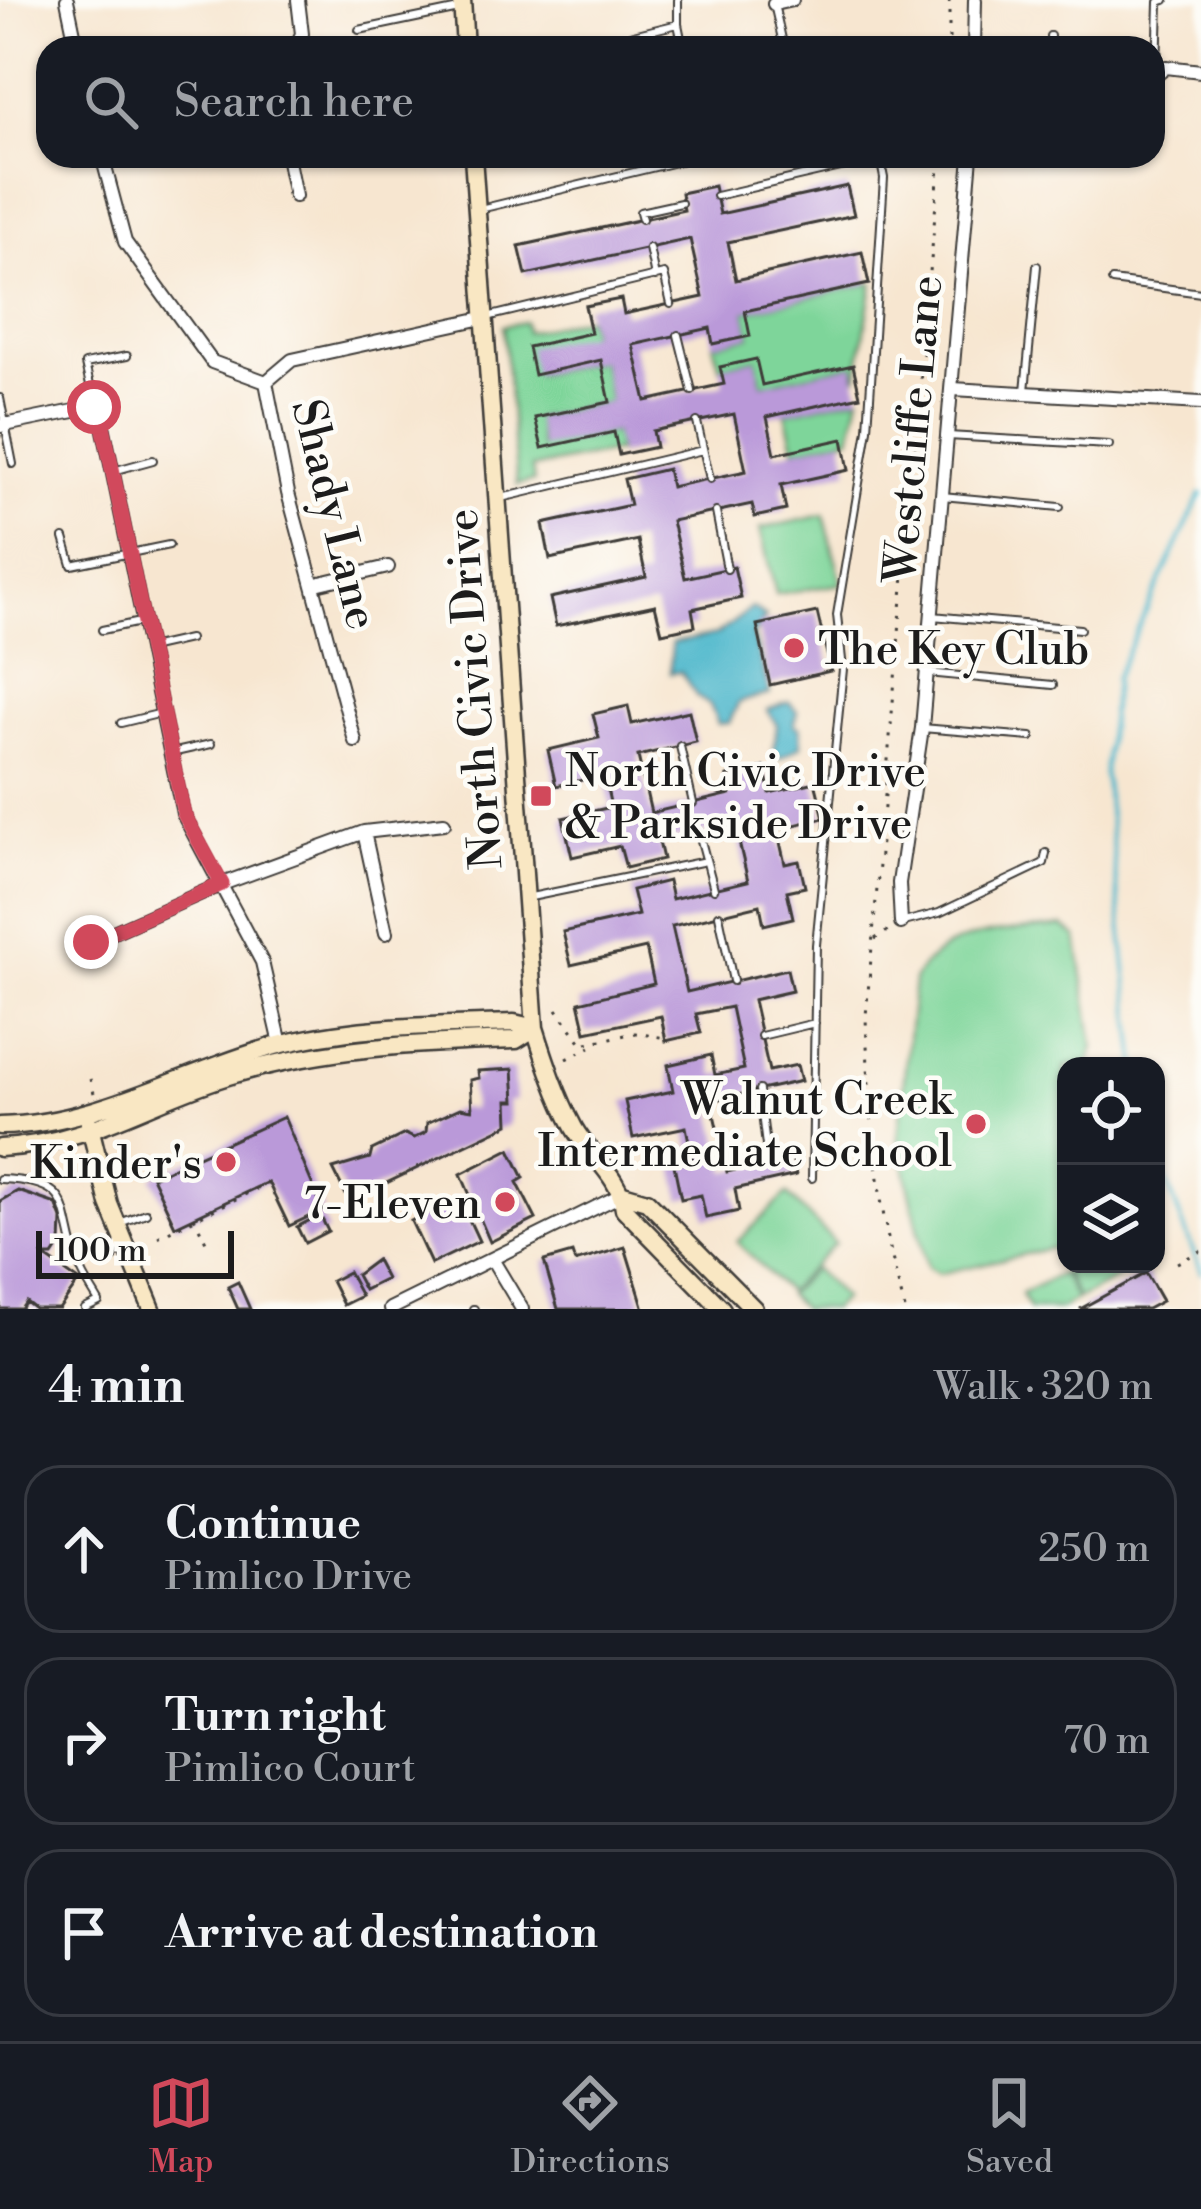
<!DOCTYPE html>
<html lang="en">
<head>
<meta charset="utf-8">
<style>
  :root { --surface:#171b24; --page:#20242c; --text:#f1f3f6; --muted:#9ea1a6; --line:#363941; --accent:#d1495b }
  body { margin:0; font-family:"Libre Bodoni",serif; background:var(--page); color:var(--text) }
  .controls { position:absolute; right:36px; bottom:36px; display:grid; overflow:hidden; border-radius:24px; box-shadow:0 3px 9px #0004 }
  .controls button { width:108px; height:108px; display:grid; place-items:center; padding:0; border:0; border-bottom:3px solid var(--line); background:var(--surface); color:var(--text); font:60px sans-serif }
  .scale { position:absolute; left:36px; bottom:30px; width:198px; box-sizing:border-box; padding-left:12px; border:6px solid #1c1c1c; border-top:0; font-size:33px; line-height:42px; white-space:nowrap; color:#1c1c1c; -webkit-text-stroke:9px #fdfcf7; paint-order:stroke }
  .stop { position:absolute; width:36px; height:36px; margin:-27px; border:9px solid #d1495b; border-radius:50%; background:#fff }
  .stop.end { background:#d1495b; border-color:#fff; box-shadow:0 3px 12px #0008 }
  .list { margin:0; padding:0; list-style:none }
  h2 { display:flex; justify-content:space-between; align-items:center; height:156px; margin:0; padding:0 48px; font-size:51px }
  h2 small { font-size:39px; font-weight:400; color:var(--muted) }
  .list li { display:grid; grid-template-columns:78px 1fr auto; gap:36px; align-items:center; box-sizing:border-box; height:168px; margin:0 24px 24px; padding:0 24px; border:3px solid var(--line); border-radius:36px }
  .list b { display:block; font-size:45px; white-space:nowrap }
  .list p { margin:0; font-size:39px; white-space:nowrap; color:var(--muted) }
  .list em { font-size:39px; font-style:normal; color:var(--muted) }
  .icon { flex:none; width:66px; height:66px; fill:none; stroke:currentColor; stroke-width:2; stroke-linecap:round; stroke-linejoin:round }
  .map { position:relative; flex:none; width:1201px; height:1309px; overflow:hidden }
  .search { position:absolute; background:var(--surface); box-shadow:0 3px 9px #0004; left:36px; right:36px; top:36px; height:132px; display:flex; align-items:center; gap:30px; box-sizing:border-box; padding:0 42px; border-radius:36px; color:var(--muted); font-size:45px }
  .sheet { height:732px; background:var(--surface) }
  nav { display:flex; justify-content:space-around; align-items:center; box-sizing:border-box; height:168px; border-top:3px solid var(--line); background:var(--surface); font-size:33px; color:var(--muted) }
  nav a { display:grid; justify-items:center; gap:6px }
  nav .on { color:var(--accent) }
  .map>svg:first-child { display:block }
  .green { fill:#7ed59a; stroke:#4d785b; stroke-width:3 }
  .water { fill:#4fb8cc; stroke:#366a74; stroke-width:3 }
  .lines { fill:none; stroke-linecap:round; stroke-linejoin:round }
  .stream { stroke:#4fb8cc; stroke-width:4.5 }
  .building { fill:#ba99d9 }
  .lane-casing { stroke:#3d3a37; stroke-width:10 }
  .street-casing { stroke:#3d3a37; stroke-width:16 }
  .secondary-casing { stroke:#3d3a37; stroke-width:21 }
  .path { stroke:#3d3a37; stroke-width:3; stroke-dasharray:3 9; stroke-linecap:butt }
  .lane { stroke:#fff; stroke-width:6 }
  .street { stroke:#fff; stroke-width:12 }
  .secondary { stroke:#f9e7c3; stroke-width:16 }
  .path-bridge { stroke:#3d3a37; stroke-width:3; stroke-dasharray:3 9; stroke-linecap:butt }
  .route { stroke:#d1495b; stroke-width:15 }
  .poi-dot { fill:#d1495b; stroke:#fdfcf7; stroke-width:4.5 }
  .labels { text-anchor:middle; stroke-width:9; stroke-linejoin:round; paint-order:stroke }
  .street-label { font-size:45px; fill:#1c1c1c; stroke:#fdfcf7 }
  .poi-label { font-size:45px; fill:#1c1c1c; stroke:#fdfcf7; text-anchor:end }
</style>
</head>
<body>
<div class="map">
<svg width="1201" height="1309" viewBox="0 0 1201 1309">
  <rect width="100%" height="100%" fill="#fdfcf7"/>
  <filter id="ink" filterUnits="userSpaceOnUse"><feTurbulence type="fractalNoise" baseFrequency=".00833" numOctaves="2"/><feDisplacementMap in="SourceGraphic" scale="24" xChannelSelector="R" yChannelSelector="G"/><feConvolveMatrix kernelMatrix="1 2 1 2 8 2 1 2 1" color-interpolation-filters="sRGB"/></filter>
  <filter id="wash" filterUnits="userSpaceOnUse"><feTurbulence type="fractalNoise" baseFrequency=".004" numOctaves="4" result="noise"/><feDisplacementMap in="SourceGraphic" scale="48" xChannelSelector="R" yChannelSelector="G"/><feGaussianBlur stdDeviation="2.7" result="paint"/><feColorMatrix in="noise" values="0 0 0 0 0 0 0 0 0 0 0 0 0 0 0 0 0 1.4 0 .05"/><feComposite in="paint" operator="in"/></filter>
  <g filter="url(#wash)">
    <rect width="100%" height="100%" fill="#f7e6d0"/>
    <!-- green -->
    <path class="green" d="M873 283 857 378 853 365 762 385 756 359 720 367 713 344 750 336 745 311Z
      M587 317 591 333 535 375 601 360 610 402 536 418 541 447 614 432 618 451 532 468 534 481 517 485 503 326 524 322 526 332Z
      M860 396 851 437 795 450 786 413Z
      M824 515 842 584 776 594 760 529Z
      M1063 926 1077 937 1094 1046 1089 1066H1066L1065 1245 938 1274 927 1268 898 1137 914 980C943 927 1009 933 1063 926Z
      M787 1194 835 1243 787 1292 737 1242Z
      M1080 1264H1111L1118 1278 1078 1299 1064 1272Z
      M814 1269 843 1298 832 1309H802L787 1294Z
      M1062 1273 1076 1300 1059 1309H1029L1021 1294Z"/>
    <!-- water -->
    <path class="water" d="M752 608 766 617 753 635 770 694 739 702 729 723 718 724 710 705 697 697 681 672 670 673 672 643 716 635Z
      M789 702 798 712 794 725 800 728 801 746 780 758 774 751 777 725 767 710Z"/>
    <g class="lines">
      <!-- stream -->
      <path class="stream" d="M1137 1066 1104 772 1115 678 1201 494
        M1156 1154 1201 1272"/>
    </g>
    <g id="blocks">
      <!-- building -->
      <path class="building" d="M714 186 720 214 847 186 854 215 728 242 736 280 862 252 869 284 745 311 750 336 713 344 710 328 633 345 646 401 724 384 720 367 756 359 762 385 853 365 860 396 767 417 775 454 843 439 849 470 781 485 786 510 755 517 752 504 672 521 685 578 734 567 741 598 692 609 695 626 662 633 655 605 556 626 550 598 646 577 638 540 550 559 543 524 630 505 624 479 667 469 671 487 746 471 734 414 653 431 656 447 619 455 614 432 542 448 535 418 610 402 601 360 534 375 528 347 591 333 585 306 621 299 624 314 703 297 690 239 526 275 519 246 684 210 681 193Z
        M817 612 831 671 770 685 757 625Z
        M628 706 632 724 689 711 696 742 638 756 651 813 731 794 727 776 764 767 770 793 815 782 824 818 777 829 785 864 799 861 805 887 787 891 793 918 764 925 760 905 672 926 687 992 787 969 792 991 753 1000 769 1071 797 1065 801 1081 711 1101 727 1172 792 1157 796 1175 735 1189 739 1211 706 1218 701 1195 681 1199 674 1165 693 1161 686 1127 633 1138 625 1101 673 1091 668 1065 711 1055 715 1075 744 1069 731 1007 696 1014 701 1033 666 1041 661 1016 586 1032 579 1002 654 984 646 948 571 965 563 932 638 915 632 890 668 881 672 899 748 881 735 825 659 842 663 859 626 868 620 846 572 857 563 818 611 807 604 775 556 786 548 750 599 738 593 714Z
        M513 1069 515 1101H508L509 1124 349 1201 333 1169 370 1158 372 1150 405 1134 414 1138 426 1132 427 1123 460 1108 472 1110 470 1080 479 1078 478 1071Z
        M284 1117 323 1210 289 1226 268 1182 175 1226 152 1177Z
        M510 1149 524 1178 517 1182 536 1219 490 1242 461 1174Z
        M18 1191 56 1204 62 1219 61 1244 53 1256H44L79 1281 59 1309H35L26 1302 21 1309H0V1201Z
        M459 1198 479 1241 431 1264 411 1221Z
        M320 1215 328 1231 305 1243 297 1227Z
        M625 1247 644 1309H558L544 1261 572 1253 575 1262Z
        M376 1260 386 1279 364 1290 356 1275Z
        M348 1272 361 1296 343 1305 331 1281Z
        M1146 1273 1162 1301 1147 1309H1080Z
        M238 1282 250 1309H238L228 1287Z"/>
    </g>
  </g>
  <g filter="url(#ink)">
    <use href="#blocks" fill-opacity="0" stroke="#3d3a37" stroke-width="3"/>
    <g class="lines">
      <defs>
        <path id="lane" d="M774 4 784 48
          M678 24V0
          M359 30 459 9
          M584 47 678 24 683 48
          M1050 48V36
          M1157 71 1159 2 1165 0
          M716 196 880 158 884 178 868 429 837 615 843 669 816 945 812 1178
          M480 209 701 156
          M642 219 640 212 681 203
          M649 248 655 277
          M1112 281 1201 293
          M487 317 664 274 671 304
          M678 335 692 391
          M1025 391 1037 266
          M0 398 13 464
          M95 407 85 364 127 356
          M697 422 710 479
          M948 436 1109 445
          M113 471 153 460
          M942 496 1060 507
          M501 498 703 450
          M716 512 727 569
          M64 538 72 565 169 545
          M932 616 1080 629
          M102 630 140 622
          M149 648 189 639
          M928 673 1053 685
          M121 723 162 713
          M922 728 1031 737
          M680 746 693 803
          M171 753 211 744
          M699 833 714 889
          M526 898 706 861
          M719 915 733 981
          M904 922 939 913 1044 863 1046 853
          M761 1036 815 1023
          M759 1090 768 1162
          M0 1179C80 1182 58 1210 80 1267 84 1279 93 1291 99 1302L85 1309
          M120 1223 146 1213
          M77 1254 113 1258 120 1238
          M473 1309H474"/>
        <path id="street" d="M67 0 77 48
          M774 4 792 0
          M295 48 302 34 298 0
          M974 48 975 0
          M1153 78 1166 67 1201 71
          M102 156 125 242 212 362 266 382 288 493 355 741
          M287 156 295 196
          M266 382 292 360 483 318
          M953 389 1201 403
          M0 426 99 406 183 814 262 962 281 1044
          M316 584 388 567
          M364 832 386 933
          M901 923 899 883 922 728 971 156
          M91 942 222 884 364 832 444 823
          M492 1259 522 1309
          M390 1309 623 1194"/>
        <path id="secondary" d="M462 0 465 48
          M473 156 535 1028C546 1063 557 1096 574 1128 589 1155 621 1177 624 1209L722 1309
          M89 1123 109 1204 152 1309
          M0 1126C98 1124 182 1072 275 1046 352 1025 434 1026 514 1023L535 1028
          M0 1148C87 1145 153 1097 235 1074 328 1047 420 1043 516 1040L535 1028
          M623 1194 647 1201 754 1309"/>
      </defs>
      <!-- lane casing -->
      <use href="#lane" class="lane-casing"/>
      <!-- street casing -->
      <use href="#street" class="street-casing"/>
      <!-- secondary casing -->
      <use href="#secondary" class="secondary-casing"/>
      <!-- path -->
      <path class="path" d="M949 0V48
        M875 939 892 928
        M557 1009 582 1044 635 1033 666 1038
        M567 1059 590 1047
        M90 1079 94 1093
        M158 1237 267 1184
        M1177 1263 1201 1251
        M905 1309C877 1211 869 1117 866 1016L940 156"/>
      <!-- lane -->
      <use href="#lane" class="lane"/>
      <!-- street -->
      <use href="#street" class="street"/>
      <!-- secondary -->
      <use href="#secondary" class="secondary"/>
      <!-- path-bridge -->
      <path class="path-bridge" d="M194 1217 206 1242"/>
    </g>
  </g>
  <g class="lines" filter="url(#ink)">
    <!-- route -->
    <path class="route" d="M91 942 222 884 184 814 99 406 94 407"/>
  </g>
  <!-- markers -->
  <g class="poi-dot">
    <circle cx="794" cy="648" r="12"/>
    <rect x="529" y="784" width="24" height="24" rx="6"/>
    <circle cx="976" cy="1124" r="12"/>
    <circle cx="226" cy="1162" r="12"/>
    <circle cx="505" cy="1202" r="12"/>
  </g>
  <g class="labels">
    <!-- street labels -->
    <g class="street-label">
      <text transform="translate(912 429) rotate(-85)" y="16">Westcliffe Lane</text>
      <text transform="translate(336 514) rotate(76)" y="16">Shady Lane</text>
      <text transform="translate(473 689) rotate(-94)" y="16">North Civic Drive</text>
    </g>
    <!-- poi labels -->
    <g class="poi-label">
      <text x="818" y="664" text-anchor="start">The Key Club</text>
      <text x="565" y="786" text-anchor="start">North Civic Drive<tspan x="565" dy="52">&amp; Parkside Drive</tspan></text>
      <text x="952" y="1114">Walnut Creek<tspan x="952" dy="52">Intermediate School</tspan></text>
      <text x="202" y="1178">Kinder's</text>
      <text x="481" y="1218">7-Eleven</text>
    </g>
  </g>
</svg>
<div class="controls">
<button><svg class="icon" aria-label="locate" viewBox="0 0 24 24"><circle cx="12" cy="12" r="6"/><path d="M12 2v4M12 18v4M2 12h4M18 12h4"/></svg></button>
<button><svg class="icon" aria-label="layers" viewBox="0 0 24 24"><path d="M12 4l9 5-9 5-9-5zM3 14l9 5 9-5"/></svg></button>
</div>
<div class="scale">100 m</div>
<div class="stop" style="left:94px;top:407px"></div>
<div class="stop end" style="left:91px;top:942px"></div>
<div class="search"><svg class="icon" aria-label="search" viewBox="0 0 24 24"><circle cx="10" cy="10" r="6"/><path d="M15 15l6 6"/></svg>Search here</div>
</div>
<section class="sheet">
<h2>4 min<small>Walk · 320 m</small></h2>
<ul class="list">
<li><svg class="icon" aria-label="ahead" viewBox="0 0 24 24"><path d="M12 20V5M6 11l6-6 6 6"/></svg><div><b>Continue</b><p>Pimlico Drive</p></div><em>250 m</em></li>
<li><svg class="icon" aria-label="right" viewBox="0 0 24 24"><path d="M7 20v-9h11M14 6l5 5-5 5"/></svg><div><b>Turn right</b><p>Pimlico Court</p></div><em>70 m</em></li>
<li><svg class="icon" aria-label="arrive" viewBox="0 0 24 24"><path d="M6 21V4h12l-3 4 3 4H6"/></svg><div><b>Arrive at destination</b></div></li>
</ul>
</section>
<nav>
<a class="on"><svg class="icon" aria-label="map" viewBox="0 0 24 24"><path d="M3 6l6-2 6 2 6-2v14l-6 2-6-2-6 2zM9 4v14M15 6v14"/></svg>Map</a>
<a><svg class="icon" aria-label="directions" viewBox="0 0 24 24"><path d="M12 3l9 9-9 9-9-9zM9 14v-3h6M13 9l2 2-2 2"/></svg>Directions</a>
<a><svg class="icon" aria-label="saved" viewBox="0 0 24 24"><path d="M7 4h10v16l-5-4-5 4z"/></svg>Saved</a>
</nav>
</body>
</html>
